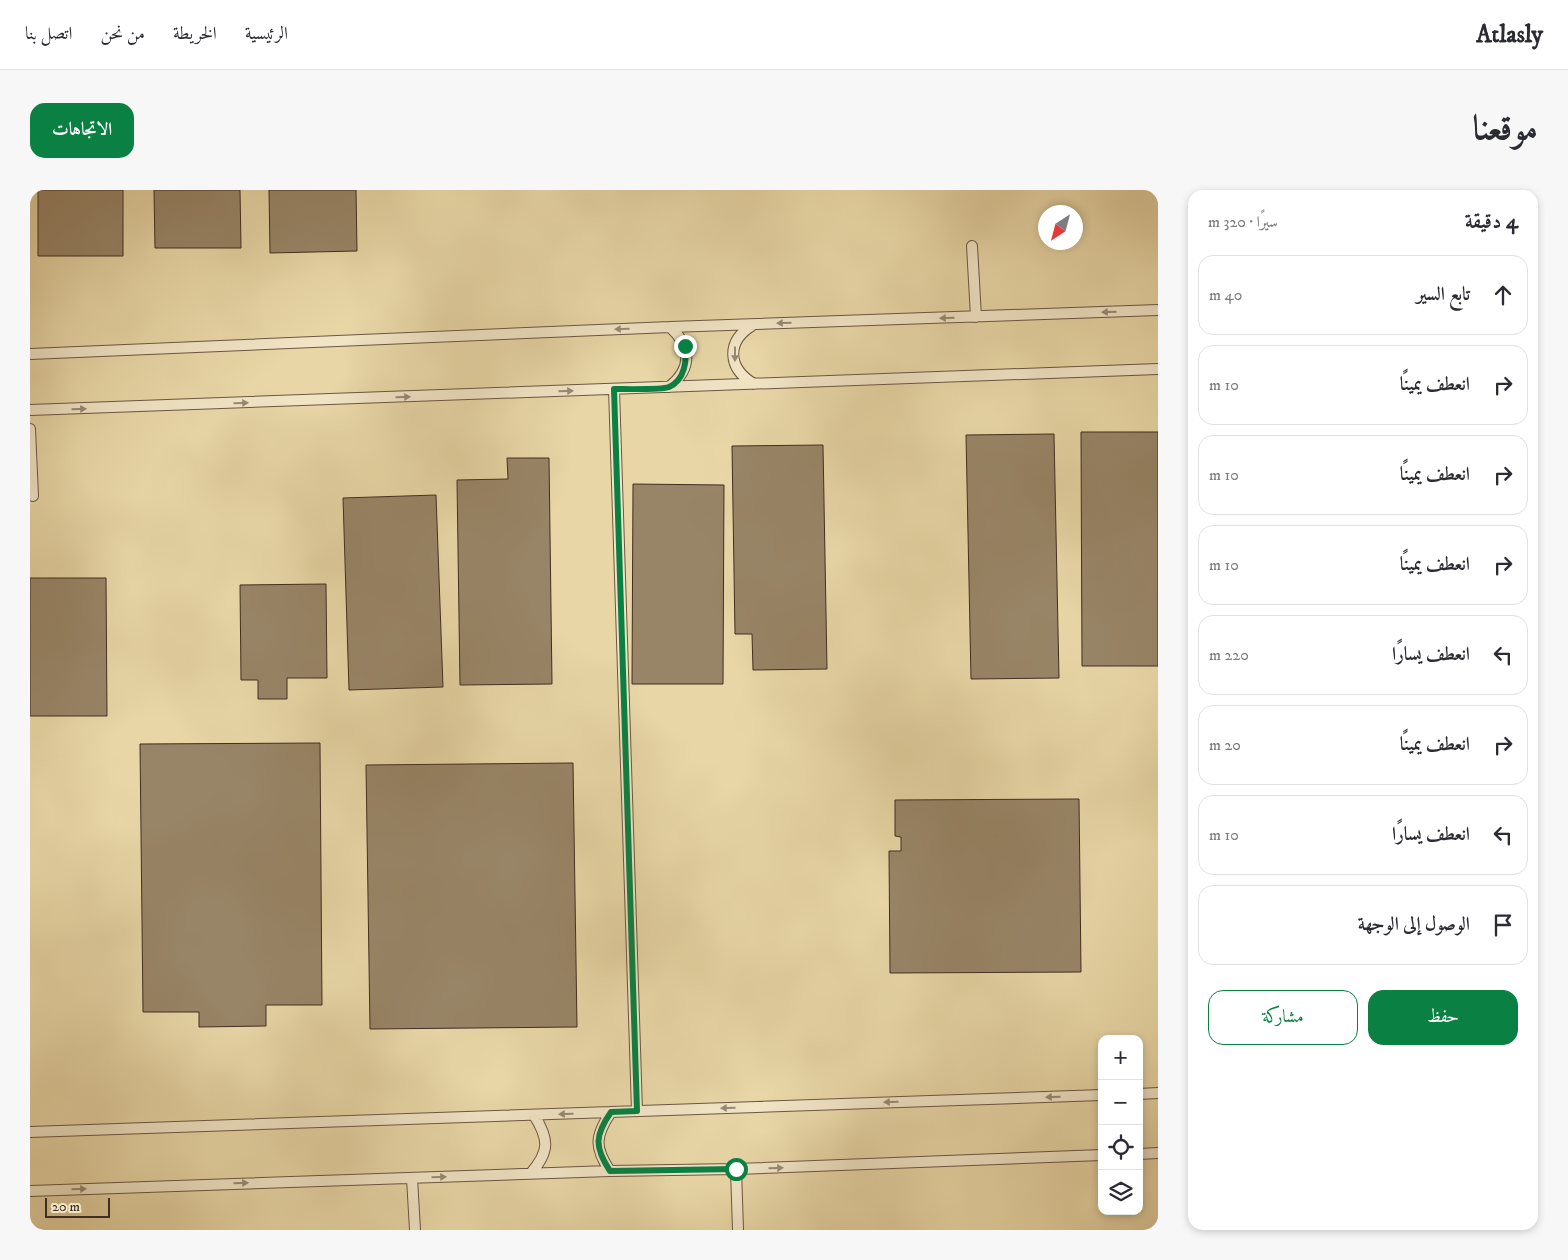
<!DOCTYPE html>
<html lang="ar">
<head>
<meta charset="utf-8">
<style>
  :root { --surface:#fff; --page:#f7f7f7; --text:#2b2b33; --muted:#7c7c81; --line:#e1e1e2; --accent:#0b8043 }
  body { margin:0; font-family:"IM FELL DW Pica",Amiri,serif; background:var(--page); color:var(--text); direction:rtl }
  .controls { position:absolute; right:15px; bottom:15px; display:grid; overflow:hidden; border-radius:10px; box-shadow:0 2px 8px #0003 }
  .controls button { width:45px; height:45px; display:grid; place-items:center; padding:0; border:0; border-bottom:1px solid var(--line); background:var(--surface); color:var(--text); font:25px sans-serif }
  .compass { position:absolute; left:1008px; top:15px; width:45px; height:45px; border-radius:50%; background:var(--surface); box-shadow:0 2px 8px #0003; rotate:216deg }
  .scale { position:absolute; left:15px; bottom:12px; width:65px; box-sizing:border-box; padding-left:5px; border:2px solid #412d22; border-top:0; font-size:14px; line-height:18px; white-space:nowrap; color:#412d22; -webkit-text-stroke:4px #f0e4c5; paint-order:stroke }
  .stop { position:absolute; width:15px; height:15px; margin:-11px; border:4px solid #0b8043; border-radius:50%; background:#fff }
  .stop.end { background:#0b8043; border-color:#fff; box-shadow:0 1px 5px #0008 }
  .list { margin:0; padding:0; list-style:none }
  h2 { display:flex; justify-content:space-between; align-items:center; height:65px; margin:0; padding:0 20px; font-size:21px }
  h2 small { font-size:16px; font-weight:400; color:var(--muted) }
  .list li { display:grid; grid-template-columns:32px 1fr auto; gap:15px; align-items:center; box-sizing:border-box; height:80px; margin:0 10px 10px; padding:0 10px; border:1px solid var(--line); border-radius:15px }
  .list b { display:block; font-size:19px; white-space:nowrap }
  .list em { font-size:16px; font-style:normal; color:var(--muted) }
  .actions { display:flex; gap:10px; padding:15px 20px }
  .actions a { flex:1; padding:11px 0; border:1px solid var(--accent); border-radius:15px; text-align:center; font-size:18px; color:var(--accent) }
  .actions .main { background:var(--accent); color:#fff }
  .icon { flex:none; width:28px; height:28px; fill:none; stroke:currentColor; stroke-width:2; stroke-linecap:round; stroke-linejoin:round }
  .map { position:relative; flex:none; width:1128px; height:1040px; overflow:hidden; direction:ltr; border-radius:15px }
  header { display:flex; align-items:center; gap:30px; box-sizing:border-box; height:70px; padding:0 25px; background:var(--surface); border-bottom:1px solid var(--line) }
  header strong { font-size:24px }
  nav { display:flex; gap:28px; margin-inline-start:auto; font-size:18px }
  .intro { display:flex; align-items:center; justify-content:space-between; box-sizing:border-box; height:120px; padding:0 30px }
  h1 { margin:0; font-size:35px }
  .button { padding:12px 22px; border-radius:15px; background:var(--accent); color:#fff; font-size:18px; font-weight:700 }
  main { display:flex; gap:30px; padding:0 30px }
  aside { flex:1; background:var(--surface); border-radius:15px; box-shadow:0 2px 8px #0003 }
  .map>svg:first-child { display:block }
  .building { fill:#988567; stroke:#412d22 }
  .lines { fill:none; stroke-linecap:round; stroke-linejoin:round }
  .lane-casing { stroke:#6b5743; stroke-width:12 }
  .lane { stroke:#f0e4c5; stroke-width:10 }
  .oneway { fill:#988874 }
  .route { stroke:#0b8043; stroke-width:6 }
</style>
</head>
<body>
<header>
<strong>Atlasly</strong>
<nav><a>الرئيسية</a><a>الخريطة</a><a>من نحن</a><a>اتصل بنا</a></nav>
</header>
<div class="intro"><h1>موقعنا</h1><a class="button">الاتجاهات</a></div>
<main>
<aside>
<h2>4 دقيقة<small>سيرًا · 320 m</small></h2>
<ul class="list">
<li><svg class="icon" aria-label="ahead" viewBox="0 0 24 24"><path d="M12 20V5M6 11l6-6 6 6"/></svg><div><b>تابع السير</b></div><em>40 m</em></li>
<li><svg class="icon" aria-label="right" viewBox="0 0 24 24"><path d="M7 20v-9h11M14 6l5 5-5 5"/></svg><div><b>انعطف يمينًا</b></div><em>10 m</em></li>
<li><svg class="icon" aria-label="right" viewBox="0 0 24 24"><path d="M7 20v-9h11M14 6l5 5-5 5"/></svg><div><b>انعطف يمينًا</b></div><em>10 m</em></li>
<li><svg class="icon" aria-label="right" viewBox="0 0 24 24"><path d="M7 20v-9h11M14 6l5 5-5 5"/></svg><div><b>انعطف يمينًا</b></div><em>10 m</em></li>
<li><svg class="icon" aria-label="left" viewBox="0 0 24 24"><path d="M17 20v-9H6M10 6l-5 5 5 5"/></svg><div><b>انعطف يسارًا</b></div><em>220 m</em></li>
<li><svg class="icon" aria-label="right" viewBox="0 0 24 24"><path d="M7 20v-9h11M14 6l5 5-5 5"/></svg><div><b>انعطف يمينًا</b></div><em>20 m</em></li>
<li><svg class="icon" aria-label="left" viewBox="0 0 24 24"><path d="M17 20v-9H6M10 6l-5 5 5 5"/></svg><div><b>انعطف يسارًا</b></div><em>10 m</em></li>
<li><svg class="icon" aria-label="arrive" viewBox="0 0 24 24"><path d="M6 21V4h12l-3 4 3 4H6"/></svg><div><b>الوصول إلى الوجهة</b></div></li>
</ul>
<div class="actions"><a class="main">حفظ</a><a>مشاركة</a></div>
</aside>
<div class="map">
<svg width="1128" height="1040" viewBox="0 0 1128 1040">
  <rect width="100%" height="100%" fill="#e8d6a6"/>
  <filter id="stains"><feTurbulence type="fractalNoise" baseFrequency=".004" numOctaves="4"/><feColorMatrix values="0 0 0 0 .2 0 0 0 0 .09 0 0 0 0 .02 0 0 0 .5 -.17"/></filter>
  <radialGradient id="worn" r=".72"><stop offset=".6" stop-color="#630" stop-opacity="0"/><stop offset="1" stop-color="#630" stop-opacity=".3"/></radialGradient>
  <!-- building -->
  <path class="building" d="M8 0H93V66H8Z
    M124 0H210L211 58H125Z
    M239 0H326L327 61 240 63Z
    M1051 242H1128V476H1052Z
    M1024 244 1029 488 941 489 936 245Z
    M793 255 797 479 723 480 722 444H705L702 256Z
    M477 268H519L522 494 430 495 427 290 478 289Z
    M603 294 694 295 693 494H602Z
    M406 305 413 497 319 500 313 308Z
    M0 388H76L77 526H0Z
    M296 394 297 488H257V509H228V490H211L210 395Z
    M290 553 292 815H236V836L169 837V822H113L110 554Z
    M543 573 547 837 340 839 336 575Z
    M1049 609 1051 782 860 783 859 661H871V647L865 646V610Z"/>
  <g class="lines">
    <defs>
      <path id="lane" d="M942 56 946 127
        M723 135C696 151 697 178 724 194
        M0 164 640 137 1128 120
        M639 197C662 179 662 157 640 137
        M584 199 607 921
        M0 220 1128 179
        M0 239 3 306
        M1109 904 1128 903
        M0 942 1072 905
        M1109 964 1128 963
        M706 979 708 1040
        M580 981C564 957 565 946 581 922
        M501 983C520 961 519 949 504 925
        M382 988 385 1040
        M0 1001 580 981 706 979 1072 965"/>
    </defs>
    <!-- lane casing -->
    <use href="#lane" class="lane-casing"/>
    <!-- lane -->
    <use href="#lane" class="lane"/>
  </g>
  <!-- one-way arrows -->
  <defs><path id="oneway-solid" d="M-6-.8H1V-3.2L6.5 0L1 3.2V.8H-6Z" transform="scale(1.25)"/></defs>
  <g class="oneway">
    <use href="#oneway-solid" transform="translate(1079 122) rotate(178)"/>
    <use href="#oneway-solid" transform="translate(917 128) rotate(178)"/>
    <use href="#oneway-solid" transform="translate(754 133) rotate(178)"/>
    <use href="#oneway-solid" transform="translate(592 139) rotate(178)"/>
    <use href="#oneway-solid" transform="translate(705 164) rotate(90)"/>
    <use href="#oneway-solid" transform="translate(536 201) rotate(-2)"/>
    <use href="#oneway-solid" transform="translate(373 207) rotate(-2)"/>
    <use href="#oneway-solid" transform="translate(211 213) rotate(-2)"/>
    <use href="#oneway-solid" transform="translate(49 219) rotate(-2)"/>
    <use href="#oneway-solid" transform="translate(1023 907) rotate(178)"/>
    <use href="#oneway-solid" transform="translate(861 912) rotate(178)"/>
    <use href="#oneway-solid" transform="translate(698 918) rotate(178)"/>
    <use href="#oneway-solid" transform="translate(536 924) rotate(178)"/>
    <use href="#oneway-solid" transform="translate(746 978) rotate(-2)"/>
    <use href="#oneway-solid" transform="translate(409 987) rotate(-2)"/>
    <use href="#oneway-solid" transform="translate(211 993) rotate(-2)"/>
    <use href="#oneway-solid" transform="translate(49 999) rotate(-2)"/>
  </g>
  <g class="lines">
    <!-- route -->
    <path class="route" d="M655 156C657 170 655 190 639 197 632 200 594 199 584 199L607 921 581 922C565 945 564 957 580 981L706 979"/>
  </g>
  <rect width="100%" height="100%" filter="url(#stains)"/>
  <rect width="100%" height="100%" fill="url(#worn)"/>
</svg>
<div class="controls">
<button>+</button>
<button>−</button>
<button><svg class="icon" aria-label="locate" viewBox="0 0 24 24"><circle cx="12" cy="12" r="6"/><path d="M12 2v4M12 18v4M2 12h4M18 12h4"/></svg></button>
<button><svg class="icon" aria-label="layers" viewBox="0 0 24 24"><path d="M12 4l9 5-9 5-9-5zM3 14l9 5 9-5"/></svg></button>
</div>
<svg class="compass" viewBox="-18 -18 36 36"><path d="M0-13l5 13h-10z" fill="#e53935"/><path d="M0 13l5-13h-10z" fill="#7c7c81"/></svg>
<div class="scale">20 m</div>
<div class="stop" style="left:706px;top:979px"></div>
<div class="stop end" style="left:655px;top:156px"></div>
</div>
</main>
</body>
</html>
